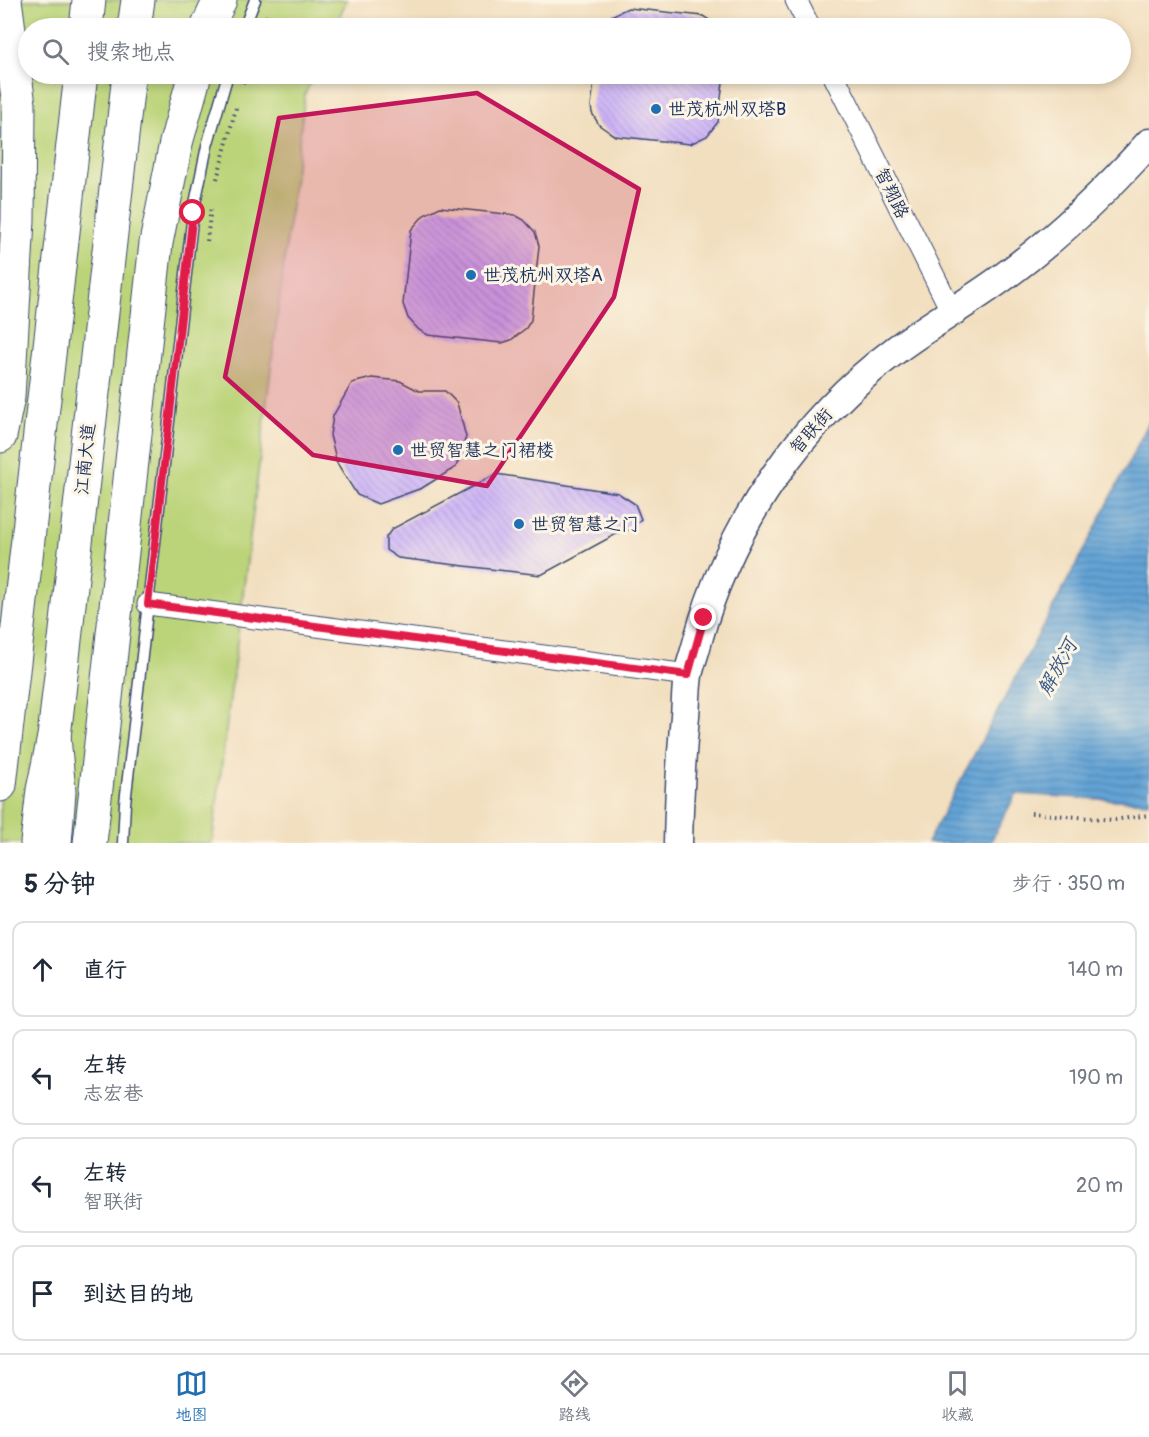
<!DOCTYPE html>
<html lang="zh">
<head>
<meta charset="utf-8">
<style>
  :root { --surface:#fff; --page:#f6f6f7; --text:#1f2937; --muted:#747a83; --line:#e0e1e3; --accent:#1f6fb2 }
  body { margin:0; font-family:Pangolin,"LXGW WenKai TC",sans-serif; background:var(--page); color:var(--text) }
  .stop { position:absolute; width:18px; height:18px; margin:-14px; border:4px solid #e11d48; border-radius:50%; background:#fff }
  .stop.end { background:#e11d48; border-color:#fff; box-shadow:0 2px 6px #0008 }
  .list { margin:0; padding:0; list-style:none }
  h2 { display:flex; justify-content:space-between; align-items:center; height:78px; margin:0; padding:0 24px; font-size:26px }
  h2 small { font-size:20px; font-weight:400; color:var(--muted) }
  .list li { display:grid; grid-template-columns:39px 1fr auto; gap:18px; align-items:center; box-sizing:border-box; height:96px; margin:0 12px 12px; padding:0 12px; border:2px solid var(--line); border-radius:12px }
  .list b { display:block; font-size:22px; white-space:nowrap }
  .list p { margin:0; font-size:20px; white-space:nowrap; color:var(--muted) }
  .list em { font-size:20px; font-style:normal; color:var(--muted) }
  .icon { flex:none; width:33px; height:33px; fill:none; stroke:currentColor; stroke-width:2; stroke-linecap:round; stroke-linejoin:round }
  .map { position:relative; flex:none; width:1149px; height:843px; overflow:hidden }
  .search { position:absolute; background:var(--surface); box-shadow:0 3px 9px #0003; left:18px; right:18px; top:18px; height:66px; display:flex; align-items:center; gap:15px; box-sizing:border-box; padding:0 21px; border-radius:33px; color:var(--muted); font-size:22px }
  .sheet { height:510px; background:var(--surface) }
  nav { display:flex; justify-content:space-around; align-items:center; box-sizing:border-box; height:84px; border-top:2px solid var(--line); background:var(--surface); font-size:16px; color:var(--muted) }
  nav a { display:grid; justify-items:center; gap:3px }
  nav .on { color:var(--accent) }
  .map>svg:first-child { display:block }
  .grass { fill:#bbd479; stroke:#6b826c; stroke-width:1.5 }
  .water { fill:url(#water-rules); stroke:#3e699a; stroke-width:1.5 }
  .building { fill:url(#building-back-hatch) }
  .lines { fill:none; stroke-linecap:round; stroke-linejoin:round }
  .lane-casing { stroke:#3b496d; stroke-width:13 }
  .street-casing { stroke:#3b496d; stroke-width:23 }
  .secondary-casing { stroke:#3b496d; stroke-width:31 }
  .primary-casing { stroke:#3b496d; stroke-width:35 }
  .highway-casing { stroke:#3b496d; stroke-width:35 }
  .path { stroke:#3b496d; stroke-width:4; stroke-dasharray:1.5 4.5; stroke-linecap:butt }
  .lane { stroke:#fff; stroke-width:10 }
  .street { stroke:#fff; stroke-width:21 }
  .secondary { stroke:#fff; stroke-width:28 }
  .primary { stroke:#fff; stroke-width:33 }
  .highway { stroke:#fff; stroke-width:33 }
  .route { stroke:#e11d48; stroke-width:8 }
  .marked { fill:#c2185b; fill-opacity:0.2; stroke:#c2185b; stroke-width:4.5; stroke-linejoin:round }
  .poi-dot { fill:#1f6fb2; stroke:#fcf5e5; stroke-width:2 }
  .labels { text-anchor:middle; stroke-width:6; stroke-linejoin:round; paint-order:stroke }
  .poi-label { font-size:18px; fill:#1b2f5e; stroke:#fcf5e5; text-anchor:start }
  .street-label { font-size:18px; fill:#1b2f5e; stroke:#fcf5e5 }
  .water-label { font-size:20px; font-style:italic; fill:#345888; stroke:#fcf5e5 }
</style>
</head>
<body>
<div class="map">
<svg width="1149" height="843" viewBox="0 0 1149 843">
  <defs>
    <pattern id="water-rules" width="6" height="5" patternUnits="userSpaceOnUse" patternTransform="scale(1.5)"><rect width="6" height="5" fill="#62a3d5"/><path d="M0 2.5h6" fill="none" stroke="#5085b0"/></pattern>
    <pattern id="building-back-hatch" width="6" height="6" patternUnits="userSpaceOnUse" patternTransform="scale(1.5)"><rect width="6" height="6" fill="#cbb0fa"/><path d="M-1 5l2 2M0 0l6 6M5-1l2 2" fill="none" stroke="#a490ce"/></pattern>
  </defs>
  <rect width="100%" height="100%" fill="#fcf5e5"/>
  <filter id="ink" filterUnits="userSpaceOnUse"><feTurbulence type="fractalNoise" baseFrequency=".0167" numOctaves="2"/><feDisplacementMap in="SourceGraphic" scale="12" xChannelSelector="R" yChannelSelector="G"/><feConvolveMatrix kernelMatrix="1 2 1 2 8 2 1 2 1" color-interpolation-filters="sRGB"/></filter>
  <filter id="wash" filterUnits="userSpaceOnUse"><feTurbulence type="fractalNoise" baseFrequency=".008" numOctaves="4" result="noise"/><feDisplacementMap in="SourceGraphic" scale="24" xChannelSelector="R" yChannelSelector="G"/><feGaussianBlur stdDeviation="1.35" result="paint"/><feColorMatrix in="noise" values="0 0 0 0 0 0 0 0 0 0 0 0 0 0 0 0 0 1.4 0 .05"/><feComposite in="paint" operator="in"/></filter>
  <g filter="url(#wash)">
    <rect width="100%" height="100%" fill="#f2dfc0"/>
    <!-- grass -->
    <path class="grass" d="M0 0H347L334 28H28V74H314L305 94 212 843H0Z"/>
    <!-- water -->
    <path class="water" d="M1149 422V802L1016 794 990 843H927L1095 529Z"/>
    <g id="blocks">
      <!-- building -->
      <path class="building" d="M628 8 703 16 711 21 720 28H601L611 16Z
        M595 74H724L718 122 707 136 690 144 615 136 599 125 592 113 591 106Z
        M440 207 515 215 524 220 535 232 539 246 531 320 526 328 511 340 502 343 428 335 419 330 408 318 403 304 411 230 424 215Z
        M372 378 400 381 419 391H445L457 403 466 437 456 467 422 488 378 504 357 495 337 463 330 435 333 416 352 383Z
        M496 474 618 493 635 504 641 519 631 529 620 532 541 575 398 558 386 550V537L392 529Z"/>
    </g>
  </g>
  <g filter="url(#ink)">
    <use href="#blocks" fill-opacity="0" stroke="#3b496d" stroke-width="1.5"/>
    <g class="lines">
      <defs>
        <path id="lane" d="M244 28 255 0
          M123 843 125 803 193 213 207 146 228 74"/>
        <path id="street" d="M796 0 810 28
          M833 74 952 312
          M148 604 688 675"/>
        <path id="secondary" d="M678 843C679 801 681 758 685 716 686 703 686 689 688 675 691 662 696 649 699 636 731 522 802 420 897 349 931 324 968 303 1002 278 1056 239 1104 193 1149 143"/>
        <path id="primary" d="M86 28 89 0
          M134 28 138 0
          M0 785 81 74
          M37 843 43 790 54 737 129 74"/>
        <path id="highway" d="M207 28 220 0
          M0 436 8 397 18 220 19 105 5 0
          M54 737 59 792 55 843
          M0 766 2 761
          M90 843 156 243 176 143 195 74"/>
      </defs>
      <!-- lane casing -->
      <use href="#lane" class="lane-casing"/>
      <!-- street casing -->
      <use href="#street" class="street-casing"/>
      <!-- secondary casing -->
      <use href="#secondary" class="secondary-casing"/>
      <!-- primary casing -->
      <use href="#primary" class="primary-casing"/>
      <!-- highway casing -->
      <use href="#highway" class="highway-casing"/>
      <!-- path -->
      <path class="path" d="M262 28 267 15
        M243 83 246 74
        M217 179 236 108
        M207 241 211 207
        M1031 813 1114 820 1149 815"/>
      <!-- lane -->
      <use href="#lane" class="lane"/>
      <!-- street -->
      <use href="#street" class="street"/>
      <!-- secondary -->
      <use href="#secondary" class="secondary"/>
      <!-- primary -->
      <use href="#primary" class="primary"/>
      <!-- highway -->
      <use href="#highway" class="highway"/>
    </g>
  </g>
  <g class="lines" filter="url(#ink)">
    <!-- route -->
    <path class="route" d="M193 213 148 604 688 675 704 618"/>
  </g>
  <!-- marked area -->
  <path class="marked" d="M477 93 639 189 614 297 487 486 313 455 225 377 279 118Z"/>
  <!-- markers -->
  <g class="poi-dot">
    <circle cx="656" cy="109" r="6"/>
    <circle cx="471" cy="275" r="6"/>
    <circle cx="398" cy="450" r="6"/>
    <circle cx="519" cy="524" r="6"/>
  </g>
  <g class="labels">
    <!-- poi labels -->
    <g class="poi-label">
      <text x="668" y="115">世茂杭州双塔B</text>
      <text x="483" y="281">世茂杭州双塔A</text>
      <text x="410" y="456">世贸智慧之门裙楼</text>
      <text x="531" y="530">世贸智慧之门</text>
    </g>
    <!-- street labels -->
    <g class="street-label">
      <text transform="translate(892 193) rotate(64)" y="6">智翔路</text>
      <text transform="translate(811 431) rotate(-49)" y="6">智联街</text>
      <text transform="translate(85 459) rotate(-84)" y="6">江南大道</text>
    </g>
    <!-- water labels -->
    <g class="water-label">
      <text transform="translate(1057 667) rotate(-62)" y="7">解放河</text>
    </g>
  </g>
</svg>
<div class="stop" style="left:193px;top:213px"></div>
<div class="stop end" style="left:704px;top:618px"></div>
<div class="search"><svg class="icon" aria-label="search" viewBox="0 0 24 24"><circle cx="10" cy="10" r="6"/><path d="M15 15l6 6"/></svg>搜索地点</div>
</div>
<section class="sheet">
<h2>5 分钟<small>步行 · 350 m</small></h2>
<ul class="list">
<li><svg class="icon" aria-label="ahead" viewBox="0 0 24 24"><path d="M12 20V5M6 11l6-6 6 6"/></svg><div><b>直行</b></div><em>140 m</em></li>
<li><svg class="icon" aria-label="left" viewBox="0 0 24 24"><path d="M17 20v-9H6M10 6l-5 5 5 5"/></svg><div><b>左转</b><p>志宏巷</p></div><em>190 m</em></li>
<li><svg class="icon" aria-label="left" viewBox="0 0 24 24"><path d="M17 20v-9H6M10 6l-5 5 5 5"/></svg><div><b>左转</b><p>智联街</p></div><em>20 m</em></li>
<li><svg class="icon" aria-label="arrive" viewBox="0 0 24 24"><path d="M6 21V4h12l-3 4 3 4H6"/></svg><div><b>到达目的地</b></div></li>
</ul>
</section>
<nav>
<a class="on"><svg class="icon" aria-label="map" viewBox="0 0 24 24"><path d="M3 6l6-2 6 2 6-2v14l-6 2-6-2-6 2zM9 4v14M15 6v14"/></svg>地图</a>
<a><svg class="icon" aria-label="directions" viewBox="0 0 24 24"><path d="M12 3l9 9-9 9-9-9zM9 14v-3h6M13 9l2 2-2 2"/></svg>路线</a>
<a><svg class="icon" aria-label="saved" viewBox="0 0 24 24"><path d="M7 4h10v16l-5-4-5 4z"/></svg>收藏</a>
</nav>
</body>
</html>
